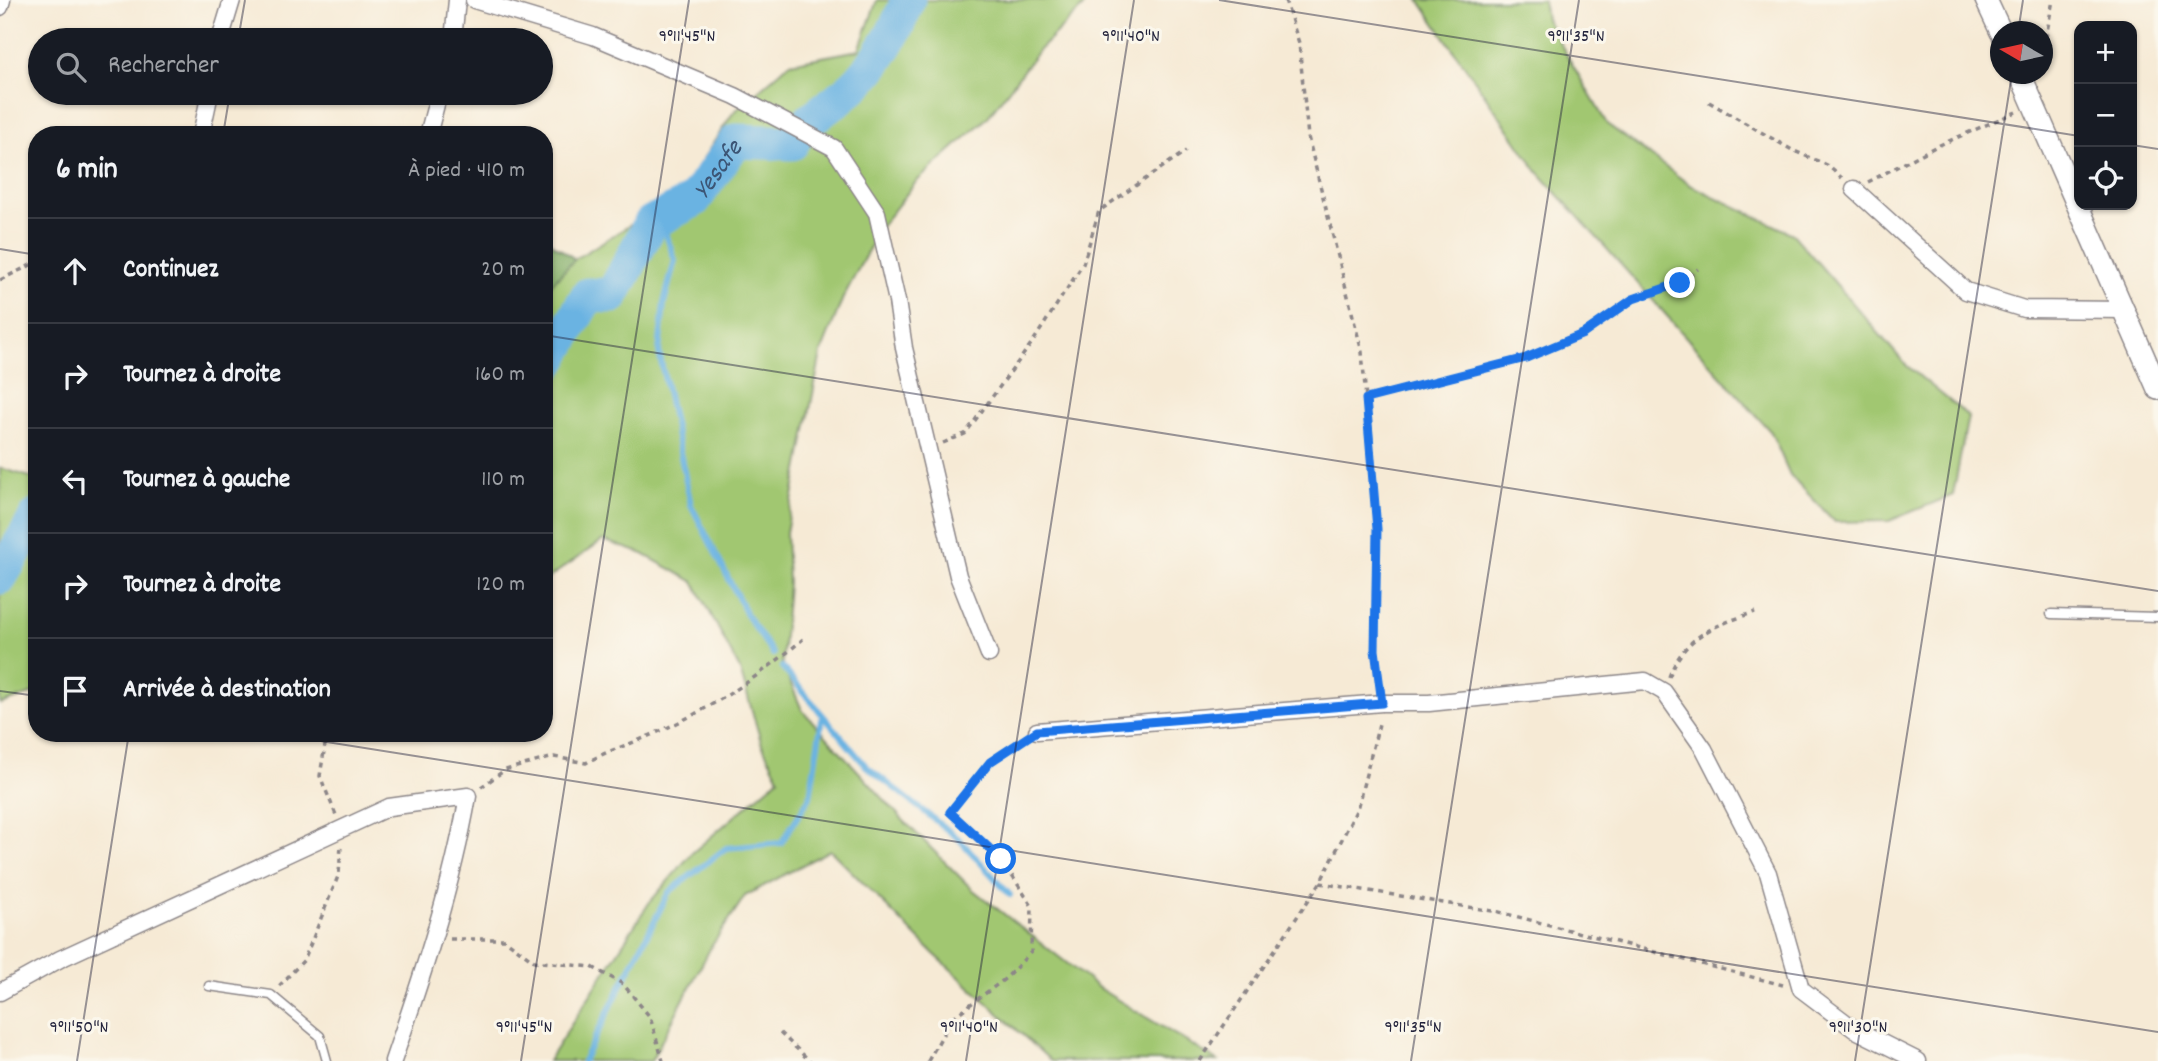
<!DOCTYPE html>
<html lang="fr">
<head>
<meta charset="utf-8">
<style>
  :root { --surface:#171b24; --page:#20242c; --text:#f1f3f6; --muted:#9ea1a6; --line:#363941 }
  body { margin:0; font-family:Dekko,sans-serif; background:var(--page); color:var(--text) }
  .controls { position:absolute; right:21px; top:21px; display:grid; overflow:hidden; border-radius:14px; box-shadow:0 2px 5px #0004 }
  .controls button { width:63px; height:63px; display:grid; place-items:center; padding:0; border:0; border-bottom:2px solid var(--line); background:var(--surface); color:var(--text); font:35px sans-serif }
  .compass { position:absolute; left:1990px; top:21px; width:63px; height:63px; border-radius:50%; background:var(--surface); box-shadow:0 2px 5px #0004; rotate:279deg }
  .stop { position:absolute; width:21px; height:21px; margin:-16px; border:5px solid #1a73e8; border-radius:50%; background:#fff }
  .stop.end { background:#1a73e8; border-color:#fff; box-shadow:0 2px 7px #0008 }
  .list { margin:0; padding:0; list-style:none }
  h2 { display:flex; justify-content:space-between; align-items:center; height:91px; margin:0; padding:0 28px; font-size:30px }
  h2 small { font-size:23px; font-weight:400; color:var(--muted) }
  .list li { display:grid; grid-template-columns:46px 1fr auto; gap:21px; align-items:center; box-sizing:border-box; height:105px; padding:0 28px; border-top:2px solid var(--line) }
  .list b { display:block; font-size:26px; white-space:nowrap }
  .list em { font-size:23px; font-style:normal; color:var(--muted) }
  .icon { flex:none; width:38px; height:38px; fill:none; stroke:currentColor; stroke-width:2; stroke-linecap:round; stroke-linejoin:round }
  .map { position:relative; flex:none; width:2158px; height:1061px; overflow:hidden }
  .search { position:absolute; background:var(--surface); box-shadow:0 2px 5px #0004; left:28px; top:28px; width:525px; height:77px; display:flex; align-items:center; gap:18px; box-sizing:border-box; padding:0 24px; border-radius:38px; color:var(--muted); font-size:26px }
  .panel { position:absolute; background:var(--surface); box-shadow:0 2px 5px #0004; left:28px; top:126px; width:525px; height:616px; border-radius:28px }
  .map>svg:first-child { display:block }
  .green { fill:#a1c771; stroke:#627456; stroke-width:2 }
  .forest { fill:#80ac63; stroke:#51674f; stroke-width:2 }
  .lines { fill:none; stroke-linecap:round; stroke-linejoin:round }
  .stream { stroke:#6bb3e2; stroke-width:6 }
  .river { stroke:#6bb3e2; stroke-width:35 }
  .service-casing { stroke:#8c8688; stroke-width:11 }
  .minor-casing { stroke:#8c8688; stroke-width:19 }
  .tertiary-casing { stroke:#8c8688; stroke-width:24 }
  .path { stroke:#8c8688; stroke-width:3.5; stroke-dasharray:5 5; stroke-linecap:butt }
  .service { stroke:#fff; stroke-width:8 }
  .minor { stroke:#fff; stroke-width:16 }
  .tertiary { stroke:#fff; stroke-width:21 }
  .route { stroke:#1a73e8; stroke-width:9 }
  .ticks { fill:none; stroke:#22223b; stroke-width:2; stroke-opacity:0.45 }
  .labels { text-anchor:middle; stroke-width:6; stroke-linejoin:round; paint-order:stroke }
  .water-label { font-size:26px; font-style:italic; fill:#3c5575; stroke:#fbf7ec }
  .ticks-label { font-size:18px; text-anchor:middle; fill:#22223b; stroke:#fbf7ec; stroke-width:6; stroke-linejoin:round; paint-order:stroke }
</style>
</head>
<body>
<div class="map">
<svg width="2158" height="1061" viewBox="0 0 2158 1061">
  <rect width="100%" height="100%" fill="#fbf7ec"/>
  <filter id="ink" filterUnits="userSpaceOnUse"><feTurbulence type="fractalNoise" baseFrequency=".0143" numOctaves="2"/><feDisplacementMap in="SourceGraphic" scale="14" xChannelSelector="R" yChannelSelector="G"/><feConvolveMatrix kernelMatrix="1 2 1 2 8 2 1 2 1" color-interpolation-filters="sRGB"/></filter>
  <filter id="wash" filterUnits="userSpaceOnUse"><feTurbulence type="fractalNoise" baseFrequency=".00686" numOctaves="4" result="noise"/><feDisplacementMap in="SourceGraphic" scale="28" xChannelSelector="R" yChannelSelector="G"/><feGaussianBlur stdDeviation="1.57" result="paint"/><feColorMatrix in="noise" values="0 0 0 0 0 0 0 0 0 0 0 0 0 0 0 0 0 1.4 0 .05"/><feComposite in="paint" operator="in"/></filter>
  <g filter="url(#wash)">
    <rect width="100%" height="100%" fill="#f6ead5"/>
    <!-- green -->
    <path class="green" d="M877 0H1090L1038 51 987 118 916 182 880 228 843 298 821 353 786 532 788 583 782 663 802 710 903 820 972 889 1100 989 1218 1061H1051L933 953 830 850 745 896 711 947 651 1061H548L649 903 692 853 779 778 762 745 740 670 694 582 643 554 603 540 544 581V292L575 259 680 194 733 113 790 63 859 50Z
      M1419 0H1543L1546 19 1607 124 1690 185 1793 234 1906 365 1968 416 1953 495 1889 521 1835 522 1790 475 1771 432 1538 172Z
      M0 468 37 479V692L0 704Z"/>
    <!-- forest -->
    <path class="forest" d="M544 238 575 259 544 292Z"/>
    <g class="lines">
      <!-- stream -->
      <path class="stream" d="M660 218 675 260 664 303 659 352 691 505 748 617 773 654
        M782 667 866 766 959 839 1010 895
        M583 1061 669 892 726 848 781 843 810 797 822 718"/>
      <!-- river -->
      <g class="river">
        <path id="s1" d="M544 365 549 363 588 295 612 296 651 223 694 200 736 141 792 143C807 115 839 103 860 80 882 56 897 29 908 0"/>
        <path d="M0 577 37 516"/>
      </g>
    </g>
  </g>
  <g filter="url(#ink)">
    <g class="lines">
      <defs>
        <path id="service" d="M2051 614 2158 617
          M209 986 271 995 320 1036 327 1061"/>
        <path id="minor" d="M474 0 593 36 735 96 834 148 877 213 897 301 904 348 958 576 989 654
          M0 7 2 0
          M220 40 232 0
          M453 40 457 0
          M201 135 210 93
          M428 135 439 93
          M1854 189 1966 291 2024 309 2126 310
          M1037 731 1382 703H1429L1645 681 1664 692 1704 749 1768 873 1801 989 1854 1029 1918 1061
          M0 992 60 959 389 807 468 796C452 887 423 974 393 1061"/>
        <path id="tertiary" d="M1986 0 2001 32
          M2020 74 2158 389"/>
      </defs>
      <!-- service casing -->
      <use href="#service" class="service-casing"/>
      <!-- minor casing -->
      <use href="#minor" class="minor-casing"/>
      <!-- tertiary casing -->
      <use href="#tertiary" class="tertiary-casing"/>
      <!-- path -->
      <path class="path" d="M1285 0 1299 43 1308 137 1362 352 1377 529 1375 650 1380 688
        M2042 58 2053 0
        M1709 102 1792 150 1827 165 1842 178
        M1868 182 1935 147 2016 112
        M0 280 37 262
        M1365 399 1526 358 1583 334 1633 299 1680 283 1698 269
        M943 443 965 434 1034 340 1083 264 1099 211 1186 151
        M1669 677C1685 634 1715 626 1755 612
        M327 733 320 776 336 815
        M481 787 505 770 554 757 586 763C608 750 629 745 651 735 707 711 757 679 803 639
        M1320 883 1499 912 1783 985
        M450 939H505L534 961 592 967 623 984 650 1017 663 1061
        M279 986 304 960 339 874 341 846
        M780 1033 810 1061
        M928 1061 952 1018 1006 978 1031 952 1032 906 1001 859 950 812 990 762 1024 740
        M1200 1061 1320 883 1357 809 1380 720"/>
      <!-- service -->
      <use href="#service" class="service"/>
      <!-- minor -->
      <use href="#minor" class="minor"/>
      <!-- tertiary -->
      <use href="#tertiary" class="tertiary"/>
    </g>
  </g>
  <g class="lines" filter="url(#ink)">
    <!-- route -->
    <path class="route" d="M1001 859 950 812 990 762 1037 731 1382 703 1375 650 1377 529 1366 399 1526 358 1583 334 1633 299 1680 283"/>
  </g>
  <!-- ticks -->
  <path class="ticks" d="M1219 0 2079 136M2018 32 2023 0M238 40 245 0M223 135 230 93M2132 145 2158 149M0 249 37 255M544 335 2158 591M0 691 37 696M270 733 2158 1032M77 1061 129 733M521 1061 689 0M966 1061 1134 0M1411 1061 1579 0M1855 1061 2012 74"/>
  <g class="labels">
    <!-- water labels -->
    <g class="water-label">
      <text dy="9" stroke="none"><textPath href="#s1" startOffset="278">Yesafe</textPath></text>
    </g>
  </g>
  <g class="ticks-label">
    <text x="687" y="41">9°11'45"N</text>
    <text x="1131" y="41">9°11'40"N</text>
    <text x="1576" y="41">9°11'35"N</text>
    <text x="79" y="1032">9°11'50"N</text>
    <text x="524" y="1032">9°11'45"N</text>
    <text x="969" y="1032">9°11'40"N</text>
    <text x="1413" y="1032">9°11'35"N</text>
    <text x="1858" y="1032">9°11'30"N</text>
  </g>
</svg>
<div class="controls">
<button>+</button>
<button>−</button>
<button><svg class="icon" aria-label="locate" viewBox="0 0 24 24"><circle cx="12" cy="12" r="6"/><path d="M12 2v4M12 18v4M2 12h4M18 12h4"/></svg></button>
</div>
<svg class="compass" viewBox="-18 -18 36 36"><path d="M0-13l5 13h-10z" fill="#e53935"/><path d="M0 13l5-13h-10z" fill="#9ea1a6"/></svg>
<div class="stop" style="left:1001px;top:859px"></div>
<div class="stop end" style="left:1680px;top:283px"></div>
<div class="search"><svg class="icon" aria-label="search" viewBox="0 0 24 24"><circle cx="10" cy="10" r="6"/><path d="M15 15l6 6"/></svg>Rechercher</div>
<section class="panel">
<h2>6 min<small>À pied · 410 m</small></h2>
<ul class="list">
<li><svg class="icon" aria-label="ahead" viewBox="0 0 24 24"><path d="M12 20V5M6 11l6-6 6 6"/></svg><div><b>Continuez</b></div><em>20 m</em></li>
<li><svg class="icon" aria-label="right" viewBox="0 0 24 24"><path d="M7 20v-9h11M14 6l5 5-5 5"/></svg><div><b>Tournez à droite</b></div><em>160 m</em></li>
<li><svg class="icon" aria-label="left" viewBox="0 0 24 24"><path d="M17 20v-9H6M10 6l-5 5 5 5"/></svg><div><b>Tournez à gauche</b></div><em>110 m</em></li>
<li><svg class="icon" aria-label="right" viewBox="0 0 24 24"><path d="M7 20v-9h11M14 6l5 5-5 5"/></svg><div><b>Tournez à droite</b></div><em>120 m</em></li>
<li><svg class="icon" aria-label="arrive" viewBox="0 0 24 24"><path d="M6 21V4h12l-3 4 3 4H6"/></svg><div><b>Arrivée à destination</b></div></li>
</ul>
</section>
</div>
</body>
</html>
